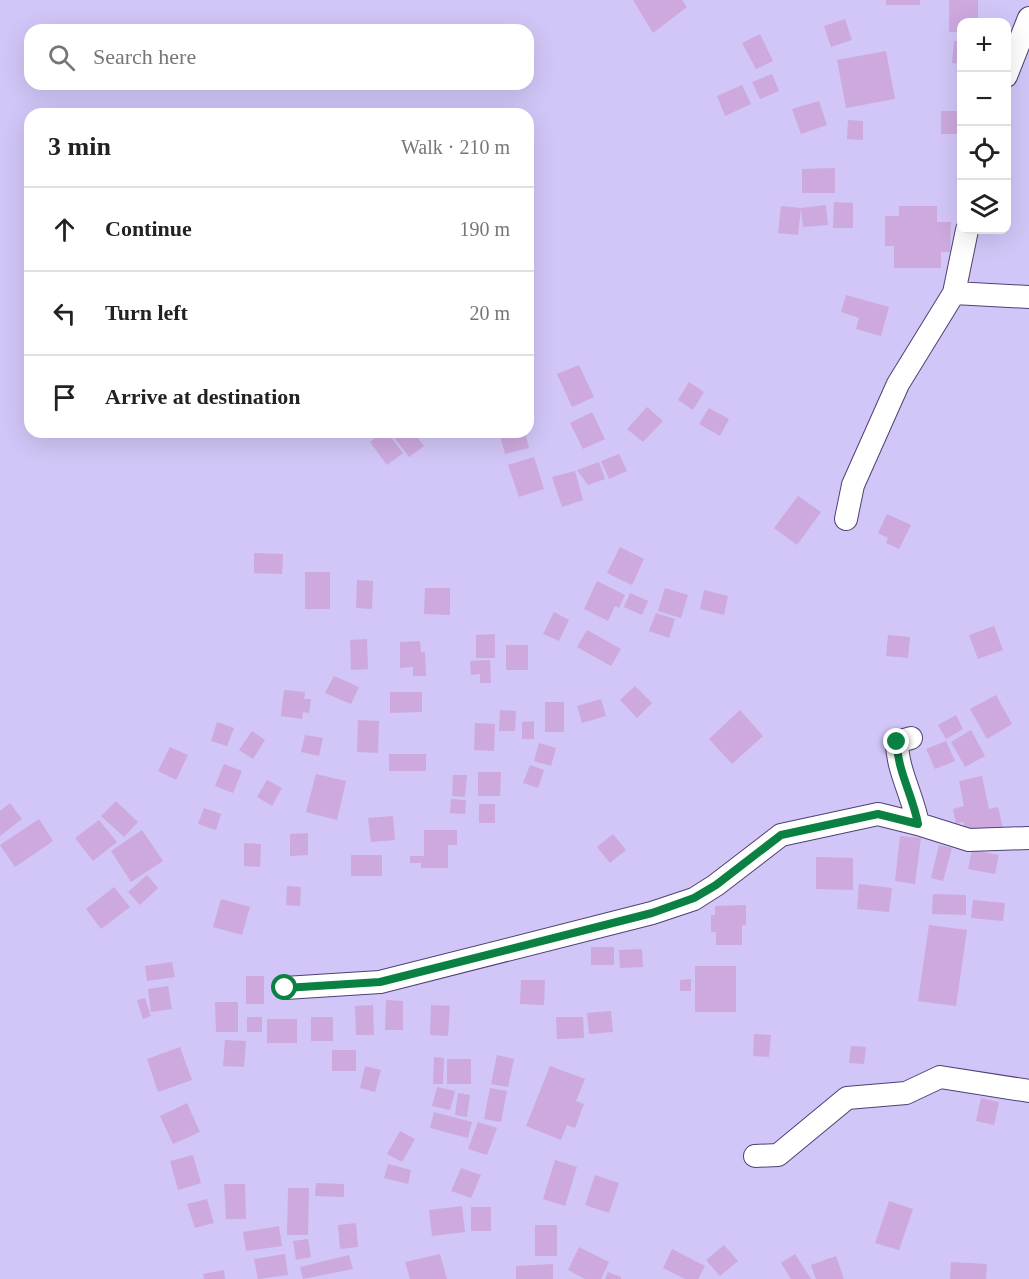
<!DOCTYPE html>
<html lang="en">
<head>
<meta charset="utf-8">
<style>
  :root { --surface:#fff; --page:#f6f6f6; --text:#222; --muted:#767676; --line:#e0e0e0 }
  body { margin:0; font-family:Georgia,serif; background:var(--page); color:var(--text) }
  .controls { position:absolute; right:18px; top:18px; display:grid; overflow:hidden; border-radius:12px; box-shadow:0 6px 24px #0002 }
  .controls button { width:54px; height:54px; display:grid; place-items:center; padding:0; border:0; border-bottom:2px solid var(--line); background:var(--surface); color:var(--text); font:30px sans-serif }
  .stop { position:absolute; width:18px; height:18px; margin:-14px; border:4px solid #0b8043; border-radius:50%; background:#fff }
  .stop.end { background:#0b8043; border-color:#fff; box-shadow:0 2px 6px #0008 }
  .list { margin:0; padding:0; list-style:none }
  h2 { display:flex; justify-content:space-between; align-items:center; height:78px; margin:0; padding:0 24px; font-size:26px }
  h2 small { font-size:20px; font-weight:400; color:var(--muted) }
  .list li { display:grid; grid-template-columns:39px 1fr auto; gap:18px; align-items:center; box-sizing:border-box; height:84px; padding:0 24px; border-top:2px solid var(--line) }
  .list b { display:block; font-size:22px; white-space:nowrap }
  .list em { font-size:20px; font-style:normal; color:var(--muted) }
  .icon { flex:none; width:33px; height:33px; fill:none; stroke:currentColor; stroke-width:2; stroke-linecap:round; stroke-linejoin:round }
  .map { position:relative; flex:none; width:1029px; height:1279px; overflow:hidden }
  .search { position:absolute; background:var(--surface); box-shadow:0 6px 24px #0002; left:24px; top:24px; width:510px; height:66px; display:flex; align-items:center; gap:15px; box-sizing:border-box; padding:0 21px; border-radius:18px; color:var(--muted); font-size:22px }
  .panel { position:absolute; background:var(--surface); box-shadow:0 6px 24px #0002; left:24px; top:108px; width:510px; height:330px; border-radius:18px }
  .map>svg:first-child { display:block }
  .building { fill:#cda9de }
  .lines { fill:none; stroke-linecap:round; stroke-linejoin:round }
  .minor-casing { stroke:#4f4074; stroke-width:24 }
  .minor { stroke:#fff; stroke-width:22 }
  .route { stroke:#0b8043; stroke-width:8 }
</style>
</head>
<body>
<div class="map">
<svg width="1029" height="1279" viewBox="0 0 1029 1279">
  <rect width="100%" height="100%" fill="#d1c6f7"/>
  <!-- building -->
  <path class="building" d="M633 0H682L687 7 653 33Z
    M886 0H920V5H886Z
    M949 0H978V19L962 22V32H949Z
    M845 19 852 40 831 47 824 26Z
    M760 34 773 61 756 69 742 43Z
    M954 41 962 42V64L952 63Z
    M886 51 895 99 846 108 837 60Z
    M772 74 779 91 760 99 752 82Z
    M742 85 751 104 725 116 717 96Z
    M819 101 827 125 801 134 792 109Z
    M941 111H962V134H941Z
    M848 120 863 121V140L847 139Z
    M835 168V193H802V169Z
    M834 202 853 203V228H833Z
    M826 205 828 225 803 227 801 208Z
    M781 206 801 208 798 235 778 233Z
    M899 206H937V222H951L950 252H941V268H894V246H885V216H899Z
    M846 295 889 307 881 336 856 329 859 318 841 312Z
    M579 365 594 397 572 407 557 374Z
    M689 382 704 392 693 410 678 400Z
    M647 407 663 421 643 442 627 429Z
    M709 408 729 419 720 436 699 424Z
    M592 412 605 439 583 449 570 423Z
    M383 432H387L403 453 387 465 370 442Z
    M390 432H413L424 446 409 457Z
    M499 432H525L529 448 505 454Z
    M619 454 627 471 609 479 601 461Z
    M534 457 544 489 519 497 508 465Z
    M599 462 605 479 588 485 577 470Z
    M575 471 583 500 562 507 552 477Z
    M798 496 821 512 797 545 774 528Z
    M887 514 911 525 899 549 886 543 888 538 878 533Z
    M620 547 644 559 632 585 607 573Z
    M254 553 283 554 282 574 254 573Z
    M305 572H330V609H305Z
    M357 580 373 581 372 609 356 608Z
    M597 581 625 595 619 608 615 606 608 621 584 609Z
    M425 588H450V615L424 614Z
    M665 588 688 595 681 618 658 611Z
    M704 590 728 596 724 615 700 609Z
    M630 593 648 601 642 615 624 607Z
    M554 612 569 620 559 641 543 634Z
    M656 613 675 619 669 638 649 631Z
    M994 626 1003 650 978 659 969 635Z
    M587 630 621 649 611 666 577 647Z
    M495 634V658H476V635Z
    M888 635 910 637 908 658 886 656Z
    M367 639 368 669 351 670 350 640Z
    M420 641 421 652H425L426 676H413V667L400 668V642Z
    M506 645H528V670H506Z
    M490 660 491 683H480V674L471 675 470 661Z
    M334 676 359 687 351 704 325 693Z
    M635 686 652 703 637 718 620 700Z
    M284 690 305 692 304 699H311L309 713 303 712 302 719 281 716Z
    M390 692H422V712L390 713Z
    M996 695 1012 724 987 739 970 709Z
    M601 699 606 716 582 723 577 706Z
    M545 702H564V732H545Z
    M500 710 516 711 515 731H499Z
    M740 710 763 736 732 764 709 739Z
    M956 715 963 729 946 739 938 725Z
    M358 720 379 721 378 753 357 752Z
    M534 721V739H522V722Z
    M217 722 234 728 227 746 211 741Z
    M475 723 495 724 494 751 474 750Z
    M971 730 985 756 965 767 951 742Z
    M252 731 265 740 253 759 239 750Z
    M305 735 323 738 319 756 301 752Z
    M946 741 955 761 935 769 926 749Z
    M539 743 556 748 551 766 534 761Z
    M170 747 188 755 176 780 158 771Z
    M389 754H426V771H389Z
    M224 764 242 771 233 793 215 786Z
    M530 765 544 770 538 788 523 783Z
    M478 772H501L500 796H478Z
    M316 774 346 781 337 820 306 812Z
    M453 775H467L465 797 452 796Z
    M982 776 989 809 998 807 1003 828 966 835 963 822 956 824 953 809 964 806 959 781Z
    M267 780 282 788 272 806 257 797Z
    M451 799 466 800 465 814 450 813Z
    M116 801 138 822 124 837 101 816Z
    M10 803 22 819 0 836V811Z
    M479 804H495V823H479Z
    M204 808 221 814 216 830 198 824Z
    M393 816 395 840 371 842 368 818Z
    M39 819 53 841 15 867 0 845Z
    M99 820 117 842 93 861 75 838Z
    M142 830 163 861 131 882 111 851Z
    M424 830H457V845H448V868H421V863H410V856H424Z
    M308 833V855L290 856V834Z
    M613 834 626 850 610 863 597 847Z
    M900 836 921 838 915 884 895 881Z
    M244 843 261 844 260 867 244 866Z
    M939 845 952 848 943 881 931 878Z
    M972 850 999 855 995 874 968 869Z
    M351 855H382V876H351Z
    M816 857 853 858V890L816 889Z
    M147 875 158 888 140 905 128 892Z
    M859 884 892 888 889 912 857 909Z
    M287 886 301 887 300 906 286 905Z
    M114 887 130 907 101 929 86 909Z
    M933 894 966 895V915L932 914Z
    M221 899 250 907 242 935 213 927Z
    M973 900 1005 903 1003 921 971 918Z
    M746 905V925H742V945H716V932H711V915H715V906Z
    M929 925 967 930 956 1006 918 1001Z
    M591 947H614V965H591Z
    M642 949 643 967 620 968 619 950Z
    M172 962 175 977 147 981 145 966Z
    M695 966H736V1012H695Z
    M246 976H264V1004H246Z
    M691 979V991H680V980Z
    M521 980H545L544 1005 520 1004Z
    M168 986 172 1009 151 1012 148 989Z
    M145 998 151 1016 143 1019 137 1000Z
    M386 1000 403 1001V1030H385Z
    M215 1002H238V1032H216Z
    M373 1005 374 1035H356L355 1006Z
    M431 1005 450 1006 448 1036 430 1035Z
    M611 1011 613 1032 589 1034 587 1013Z
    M247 1017H262V1032H247Z
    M311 1017H333V1041H311Z
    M556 1017H583L584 1038 557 1039Z
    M267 1019H297V1043H267Z
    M754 1034 771 1035 769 1057 753 1056Z
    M225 1040 246 1041 244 1067 223 1066Z
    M851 1046 866 1047 864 1064 849 1063Z
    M180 1047 192 1080 158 1092 147 1059Z
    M332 1050H356V1071H332Z
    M497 1055 514 1059 508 1087 491 1084Z
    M434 1057 444 1058 443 1084H433Z
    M447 1059H471V1084H447Z
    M365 1066 381 1070 375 1092 360 1088Z
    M550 1066 585 1079 576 1101 584 1104 575 1128 567 1125 561 1140 526 1126Z
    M437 1087 455 1091 450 1110 432 1106Z
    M490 1088 507 1091 501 1122 484 1119Z
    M458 1093 470 1095 467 1117 455 1115Z
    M981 1098 999 1102 994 1125 976 1121Z
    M187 1103 200 1132 173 1144 160 1116Z
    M434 1112 472 1122 468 1138 430 1128Z
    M478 1122 497 1128 487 1155 468 1149Z
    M400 1131 415 1139 402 1162 387 1154Z
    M193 1155 201 1183 178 1190 170 1161Z
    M555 1160 577 1167 565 1206 543 1199Z
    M388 1164 411 1170 408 1184 384 1178Z
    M461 1168 481 1175 471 1198 451 1191Z
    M595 1175 619 1183 609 1213 585 1205Z
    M316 1183 344 1184V1197L315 1196Z
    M224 1184H245L246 1219H226Z
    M288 1188H309L308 1235H287Z
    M207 1199 214 1223 195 1228 187 1204Z
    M889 1201 913 1209 899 1250 875 1243Z
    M462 1206 465 1232 432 1236 429 1210Z
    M471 1207H491V1231H471Z
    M356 1223 358 1247 340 1249 338 1225Z
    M535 1225H557V1256H535Z
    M279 1226 282 1246 246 1251 243 1232Z
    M308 1239 311 1257 296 1260 293 1241Z
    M724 1245 738 1261 720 1276 706 1260Z
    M579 1247 609 1262 601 1279H585L568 1270Z
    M672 1249 705 1266 698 1279H685L663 1268Z
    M285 1254 288 1275 258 1279 254 1259Z
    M440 1254 447 1279H410L405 1262Z
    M795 1254 811 1279H791L781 1263Z
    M349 1255 353 1269 303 1279 300 1267Z
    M836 1256 844 1279H816L811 1265Z
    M951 1262 987 1264 986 1279H950Z
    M553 1264V1279H516V1266Z
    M224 1270 225 1279H204L203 1274Z
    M608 1272 621 1277V1279H605Z"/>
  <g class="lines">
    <defs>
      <path id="minor" d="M1006 76 1029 18
        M954 293 1029 297
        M846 519 853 485 898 384 954 293 967 230
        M911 738 897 742C897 770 913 796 918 824
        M285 988 380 982 652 913 694 899 716 885 781 835 878 814 918 824 969 840 1029 838
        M755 1156 778 1155 847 1098 906 1093 940 1077 1029 1091"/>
    </defs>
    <!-- minor casing -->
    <use href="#minor" class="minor-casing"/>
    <!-- minor -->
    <use href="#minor" class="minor"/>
  </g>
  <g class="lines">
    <!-- route -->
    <path class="route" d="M285 988 380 982 652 913 694 898 716 885 781 835 878 814 918 824C913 796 897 770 897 742"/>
  </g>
</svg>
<div class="controls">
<button>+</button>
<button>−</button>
<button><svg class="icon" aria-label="locate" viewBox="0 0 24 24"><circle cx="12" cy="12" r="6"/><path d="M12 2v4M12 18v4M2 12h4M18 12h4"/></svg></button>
<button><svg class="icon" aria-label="layers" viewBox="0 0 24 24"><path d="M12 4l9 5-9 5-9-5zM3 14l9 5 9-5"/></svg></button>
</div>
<div class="stop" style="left:285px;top:988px"></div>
<div class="stop end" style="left:897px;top:742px"></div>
<div class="search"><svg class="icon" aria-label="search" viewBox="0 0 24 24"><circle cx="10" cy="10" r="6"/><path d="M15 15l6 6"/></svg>Search here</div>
<section class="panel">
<h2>3 min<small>Walk · 210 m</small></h2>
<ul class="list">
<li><svg class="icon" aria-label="ahead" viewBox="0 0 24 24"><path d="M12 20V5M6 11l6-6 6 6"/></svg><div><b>Continue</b></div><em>190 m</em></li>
<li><svg class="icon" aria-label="left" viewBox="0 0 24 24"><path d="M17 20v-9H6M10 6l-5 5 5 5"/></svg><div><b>Turn left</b></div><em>20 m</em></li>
<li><svg class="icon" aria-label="arrive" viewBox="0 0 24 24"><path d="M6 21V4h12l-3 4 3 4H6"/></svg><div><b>Arrive at destination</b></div></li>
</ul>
</section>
</div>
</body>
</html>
